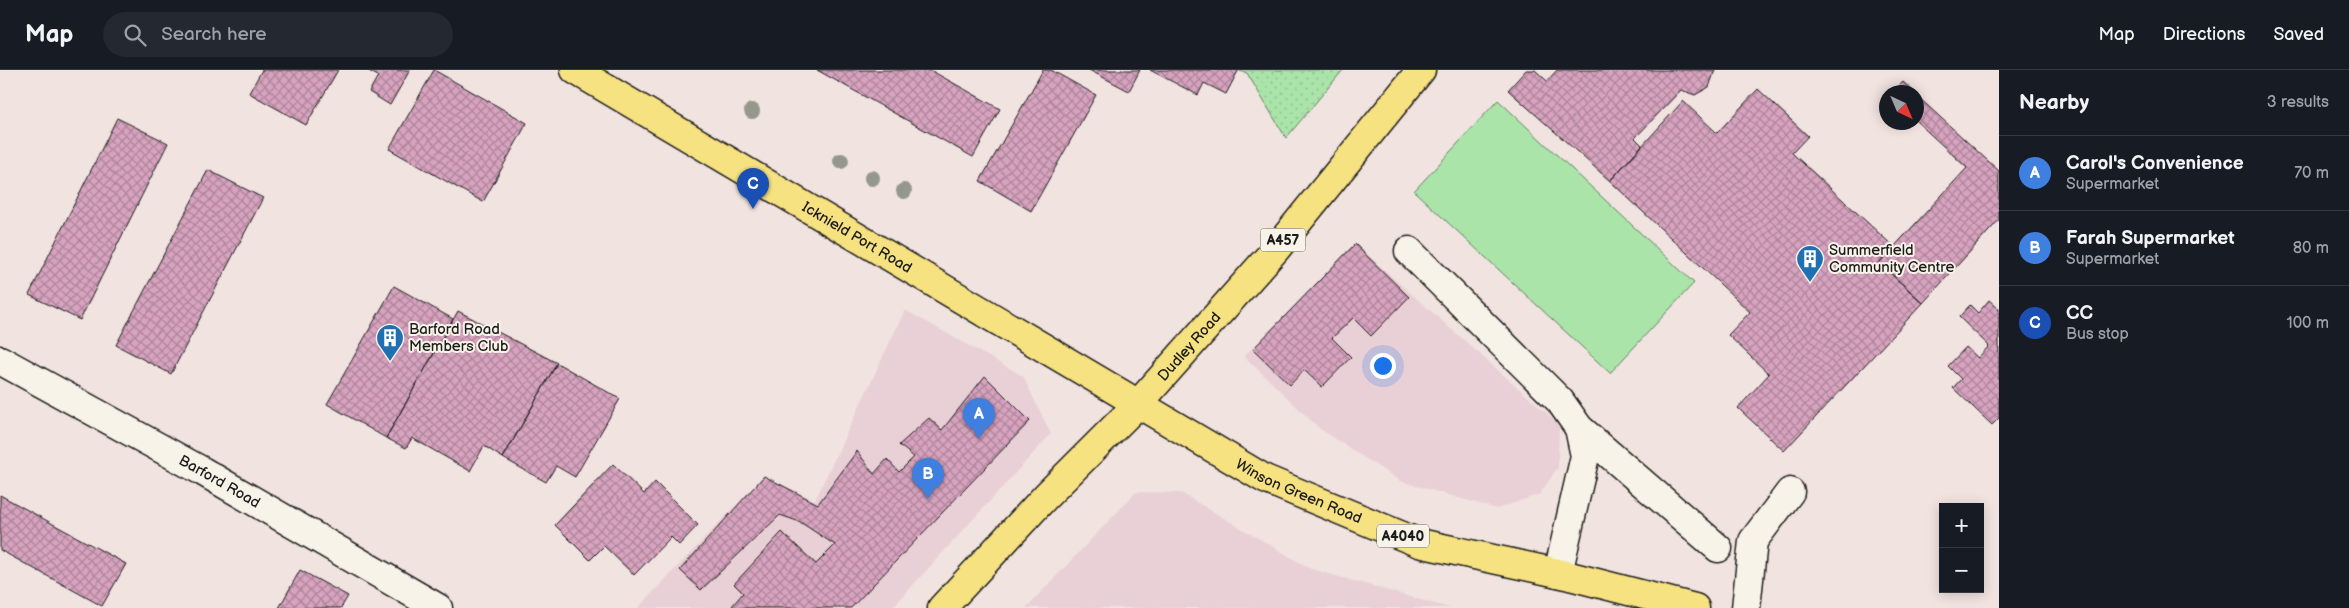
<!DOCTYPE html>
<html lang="en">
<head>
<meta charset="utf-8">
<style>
  :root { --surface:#171b24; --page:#242831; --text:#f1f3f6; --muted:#9ea1a6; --line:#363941; --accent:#0f766e }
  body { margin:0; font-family:"Balsamiq Sans",sans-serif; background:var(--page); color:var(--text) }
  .controls { position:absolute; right:15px; bottom:15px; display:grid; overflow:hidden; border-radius:0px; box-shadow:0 2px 12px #0003 }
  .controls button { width:45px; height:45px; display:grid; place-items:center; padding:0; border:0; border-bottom:1px solid var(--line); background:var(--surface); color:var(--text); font:25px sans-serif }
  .compass { position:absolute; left:1879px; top:15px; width:45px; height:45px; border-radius:50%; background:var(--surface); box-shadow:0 2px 12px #0003; rotate:136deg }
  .you { position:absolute; left:1382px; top:295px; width:18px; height:18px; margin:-12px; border:4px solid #fff; border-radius:50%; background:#1a73e8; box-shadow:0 0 0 8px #1a73e833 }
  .badge { display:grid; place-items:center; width:32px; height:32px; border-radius:50%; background:var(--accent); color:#fff; font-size:16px; font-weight:700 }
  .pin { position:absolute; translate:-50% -41px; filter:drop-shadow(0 1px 2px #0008) }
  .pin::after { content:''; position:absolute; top:26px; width:18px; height:15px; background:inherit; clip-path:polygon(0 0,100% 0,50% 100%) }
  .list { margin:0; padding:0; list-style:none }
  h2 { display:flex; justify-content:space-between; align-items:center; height:65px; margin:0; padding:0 20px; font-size:21px }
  h2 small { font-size:16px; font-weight:400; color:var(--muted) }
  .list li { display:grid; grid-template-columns:32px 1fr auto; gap:15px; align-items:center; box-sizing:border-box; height:75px; padding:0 20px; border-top:1px solid var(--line) }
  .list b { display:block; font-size:19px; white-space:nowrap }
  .list p { margin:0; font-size:16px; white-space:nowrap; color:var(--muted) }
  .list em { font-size:16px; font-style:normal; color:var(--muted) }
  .icon { flex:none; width:28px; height:28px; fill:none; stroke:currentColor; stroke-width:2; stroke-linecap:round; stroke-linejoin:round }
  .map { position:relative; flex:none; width:1999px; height:538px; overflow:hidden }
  header { display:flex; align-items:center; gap:30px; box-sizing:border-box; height:70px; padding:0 25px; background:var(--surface); border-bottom:1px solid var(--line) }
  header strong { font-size:24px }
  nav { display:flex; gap:28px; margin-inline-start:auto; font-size:18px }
  .search { width:350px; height:45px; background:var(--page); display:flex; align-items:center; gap:12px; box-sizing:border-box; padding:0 18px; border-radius:28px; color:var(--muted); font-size:19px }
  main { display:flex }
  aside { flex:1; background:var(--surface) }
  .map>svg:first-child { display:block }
  .built { fill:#e9d0d6 }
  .park { fill:url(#park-dots); stroke:#638062 }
  .garden { fill:#aae4a9; stroke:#638062 }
  .building { fill:url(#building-cross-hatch); stroke:#1c1c1c }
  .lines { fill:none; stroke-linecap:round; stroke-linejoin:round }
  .minor-casing { stroke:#1c1c1c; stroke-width:31 }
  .major-casing { stroke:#1c1c1c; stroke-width:31 }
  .minor { stroke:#f7f3e8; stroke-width:28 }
  .major { stroke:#f7e281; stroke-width:28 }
  .tree { fill:#94978b }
  .labels { text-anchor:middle; stroke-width:4; stroke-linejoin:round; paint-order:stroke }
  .shield { fill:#f7f3e8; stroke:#5e5c59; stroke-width:1 }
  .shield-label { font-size:14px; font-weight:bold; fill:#1c1c1c }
  .street-label { font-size:15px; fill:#1c1c1c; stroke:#f7f3e8 }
  .poi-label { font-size:15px; fill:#1c1c1c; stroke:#f7f3e8; text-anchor:start }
</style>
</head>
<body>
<header>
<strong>Map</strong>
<div class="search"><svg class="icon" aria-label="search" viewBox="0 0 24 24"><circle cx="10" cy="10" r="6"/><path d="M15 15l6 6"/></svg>Search here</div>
<nav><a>Map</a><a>Directions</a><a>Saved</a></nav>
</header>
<main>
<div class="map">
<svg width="1999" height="538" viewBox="0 0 1999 538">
  <defs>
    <pattern id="park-dots" width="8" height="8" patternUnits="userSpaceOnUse" patternTransform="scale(1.25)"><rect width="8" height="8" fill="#aae4a9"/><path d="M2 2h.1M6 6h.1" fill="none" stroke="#92c391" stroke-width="1.8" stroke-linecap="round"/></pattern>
    <pattern id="building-cross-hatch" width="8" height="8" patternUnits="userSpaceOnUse" patternTransform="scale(1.25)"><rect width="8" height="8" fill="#d7a3bf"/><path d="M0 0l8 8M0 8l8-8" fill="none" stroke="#ae849a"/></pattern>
  </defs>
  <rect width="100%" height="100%" fill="#f1e3e0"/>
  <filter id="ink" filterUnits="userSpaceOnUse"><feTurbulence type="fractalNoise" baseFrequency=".02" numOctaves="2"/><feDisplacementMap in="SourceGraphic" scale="10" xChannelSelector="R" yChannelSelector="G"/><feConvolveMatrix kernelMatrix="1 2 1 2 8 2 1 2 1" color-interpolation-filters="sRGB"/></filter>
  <g filter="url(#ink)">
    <!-- built -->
    <path class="built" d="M1355 174 1559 354 1558 397 1540 424 1497 439 1400 411 1320 359 1244 286Z
      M905 240 1023 306 1051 364 892 538H638L764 406 815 430Z
      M1136 422 1181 423 1311 499 1450 538H1026Z"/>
    <!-- park -->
    <path class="park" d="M1236 0H1343L1286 68 1247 3Z"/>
    <!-- garden -->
    <path class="garden" d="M1498 30 1694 213 1610 303 1414 121Z"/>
    <!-- building -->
    <path class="building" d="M262 0H338L306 55 249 23Z
      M367 0H410L390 35 369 22 378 6Z
      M434 0 527 53 483 132 389 79Z
      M817 0H930L1000 39 973 87Z
      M1043 0H1051L1096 25 1031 141 980 111Z
      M1089 0H1140L1129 21Z
      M1150 0H1236L1238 1 1226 24 1204 13 1198 25Z
      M1526 0H1535L1547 11 1557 0H1715L1709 17 1695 25 1681 20 1635 68 1642 75 1610 111 1508 20Z
      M1903 12 1914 22H1893Z
      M1758 19 1808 66 1792 83 1894 177 1879 193 1923 233 1784 381 1738 338 1769 304 1728 265 1750 242 1610 111 1683 31 1717 63Z
      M1916 25 1999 101V150L1923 233 1879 193 1967 98 1916 51Z
      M117 48 168 73 80 250 29 225Z
      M208 100 263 128 171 304 116 275Z
      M1355 174 1409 227 1371 266 1353 248 1332 268 1351 287 1322 317 1304 300 1290 315 1253 279Z
      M394 216 453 249 386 368 327 334Z
      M1989 230 1999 239V348L1992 355 1953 318 1961 309 1948 296 1966 277 1978 288 1989 276 1959 247 1970 235 1978 243Z
      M458 241 557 293 503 388 484 376 470 401 412 368 406 378 386 368Z
      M557 293 620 329 575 407 556 396 546 412 503 388Z
      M985 306 1030 351 851 538H734L732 536 743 523 734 514 782 462 816 494 835 475 800 452 780 445 701 520 680 500 764 406 818 434 857 381 874 404 887 389 899 402 914 387 899 375 929 348 942 360Z
      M613 394 644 424 655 412 698 455 679 475 671 467 634 505 604 476 590 490 555 455Z
      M0 425 126 494 102 536 0 480Z
      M300 500 348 526 341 538H279Z"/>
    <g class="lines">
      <defs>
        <g id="minor">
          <path d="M1409 181 1560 331 1579 358 1718 478"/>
          <path id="s1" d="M0 290 202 401 438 538"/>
          <path d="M1558 503 1585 386 1579 358"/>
          <path d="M1746 538 1753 471 1790 422"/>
        </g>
        <g id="major">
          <path id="s2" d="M575 0 1265 409 1419 473 1558 503 1695 538"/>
          <path id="s3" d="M942 538 1046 426 1138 334 1276 179 1421 0"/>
        </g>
      </defs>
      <!-- minor casing -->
      <use href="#minor" class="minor-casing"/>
      <!-- major casing -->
      <use href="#major" class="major-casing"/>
      <!-- minor -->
      <use href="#minor" class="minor"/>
      <!-- major -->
      <use href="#major" class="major"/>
    </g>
    <!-- trees -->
    <g class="tree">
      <circle cx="752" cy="41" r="8"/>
      <circle cx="841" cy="91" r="8"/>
      <circle cx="872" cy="108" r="8"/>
      <circle cx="904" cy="121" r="8"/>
    </g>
  </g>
  <!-- icons -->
  <defs>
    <symbol id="building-pin" viewBox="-11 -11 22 30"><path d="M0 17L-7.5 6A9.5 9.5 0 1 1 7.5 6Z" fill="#1f6fb2" stroke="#f7f3e8"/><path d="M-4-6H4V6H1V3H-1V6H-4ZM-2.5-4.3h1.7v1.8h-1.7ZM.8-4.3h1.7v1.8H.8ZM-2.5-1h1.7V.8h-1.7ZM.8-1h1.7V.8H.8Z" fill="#fff"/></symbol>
  </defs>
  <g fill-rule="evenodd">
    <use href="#building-pin" x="1794" y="173" width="32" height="43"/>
    <use href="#building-pin" x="374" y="252" width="32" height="43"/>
  </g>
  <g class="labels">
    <!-- shield labels -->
    <g class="shield">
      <rect x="1260.5" y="158.5" width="45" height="23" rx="4"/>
      <rect x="1377" y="454.5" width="52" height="23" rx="4"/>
    </g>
    <g class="shield-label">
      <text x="1283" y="175">A457</text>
      <text x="1403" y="471">A4040</text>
    </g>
    <!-- street labels -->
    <g class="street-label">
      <text dy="5" stroke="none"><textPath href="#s2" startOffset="328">Icknield Port Road</textPath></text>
      <text dy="5" stroke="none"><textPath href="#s3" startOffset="360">Dudley Road</textPath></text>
      <text dy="5" stroke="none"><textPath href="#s1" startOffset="251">Barford Road</textPath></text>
      <text dy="5" stroke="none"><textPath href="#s2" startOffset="838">Winson Green Road</textPath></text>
    </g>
    <!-- poi labels -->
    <g class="poi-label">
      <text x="1829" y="185">Summerfield<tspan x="1829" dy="17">Community Centre</tspan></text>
      <text x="409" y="264">Barford Road<tspan x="409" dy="17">Members Club</tspan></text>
    </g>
  </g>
</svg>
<div class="controls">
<button>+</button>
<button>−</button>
</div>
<svg class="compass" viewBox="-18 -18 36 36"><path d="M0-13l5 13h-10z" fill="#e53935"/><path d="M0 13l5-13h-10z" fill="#9ea1a6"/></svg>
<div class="you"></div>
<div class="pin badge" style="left:979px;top:369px;background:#3f7fe0">A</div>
<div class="pin badge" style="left:928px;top:429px;background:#3f7fe0">B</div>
<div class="pin badge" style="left:753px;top:139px;background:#1a4fb4">C</div>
</div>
<aside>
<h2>Nearby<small>3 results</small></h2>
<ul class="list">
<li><span class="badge" style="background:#3f7fe0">A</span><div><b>Carol's Convenience</b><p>Supermarket</p></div><em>70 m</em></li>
<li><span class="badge" style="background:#3f7fe0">B</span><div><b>Farah Supermarket</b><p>Supermarket</p></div><em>80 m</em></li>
<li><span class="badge" style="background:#1a4fb4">C</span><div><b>CC</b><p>Bus stop</p></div><em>100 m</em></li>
</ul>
</aside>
</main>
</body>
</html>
